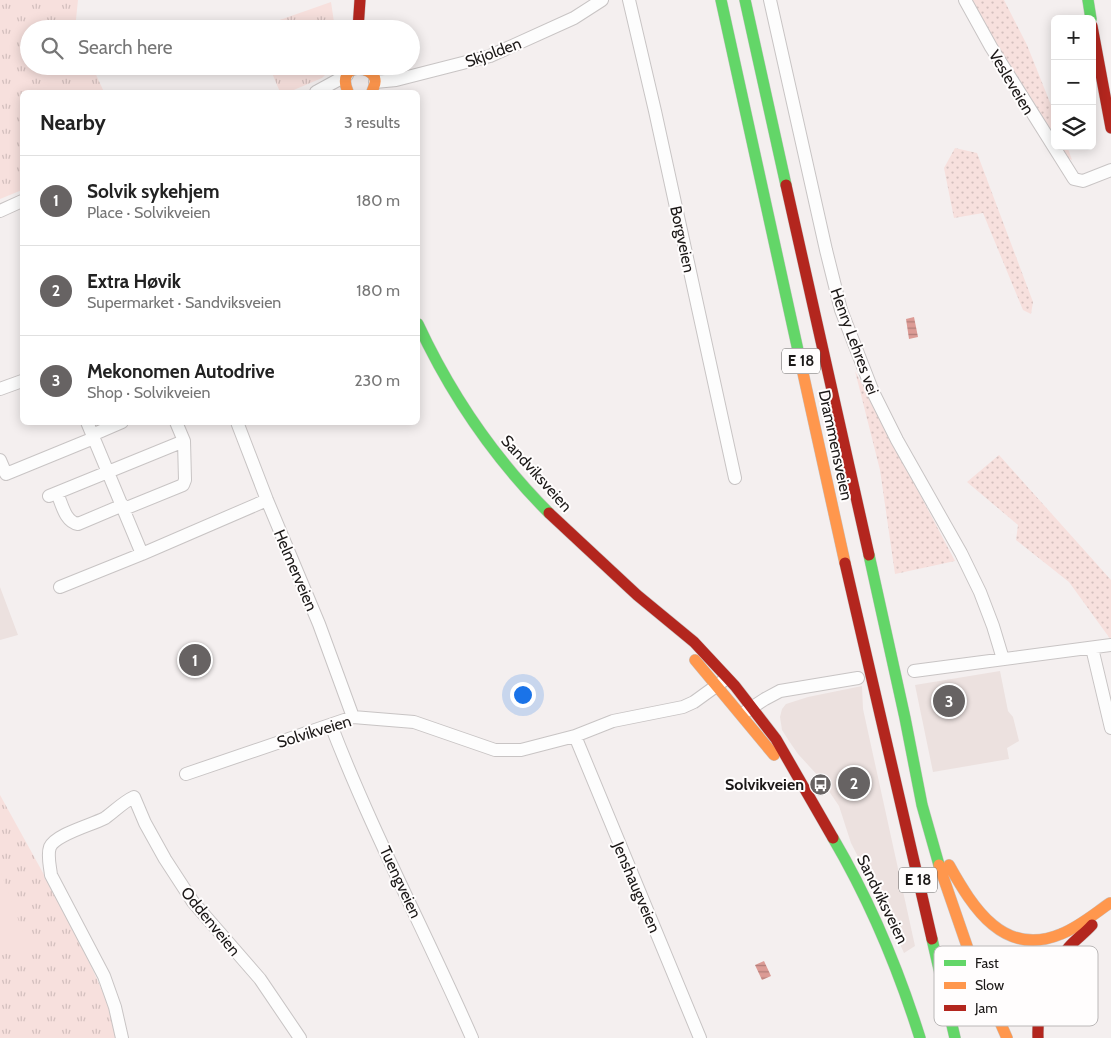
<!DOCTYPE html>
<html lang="en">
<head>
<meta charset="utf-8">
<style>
  :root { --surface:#fff; --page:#f6f6f6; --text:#222; --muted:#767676; --line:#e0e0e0; --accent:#676363 }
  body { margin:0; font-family:Cabin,sans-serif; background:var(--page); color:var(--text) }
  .controls { position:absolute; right:15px; top:15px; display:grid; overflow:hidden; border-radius:8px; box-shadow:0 2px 12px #0003 }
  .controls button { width:45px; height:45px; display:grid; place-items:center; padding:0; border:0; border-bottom:1px solid var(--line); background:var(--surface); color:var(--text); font:25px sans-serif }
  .you { position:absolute; left:522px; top:694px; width:18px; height:18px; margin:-12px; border:4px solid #fff; border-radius:50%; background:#1a73e8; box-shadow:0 0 0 8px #1a73e833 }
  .badge { display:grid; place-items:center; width:32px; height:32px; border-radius:50%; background:var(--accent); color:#fff; font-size:16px; font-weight:700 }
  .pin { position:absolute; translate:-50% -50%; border:2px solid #fff; box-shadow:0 1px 5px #0006 }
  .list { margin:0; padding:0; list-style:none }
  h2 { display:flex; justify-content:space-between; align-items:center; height:65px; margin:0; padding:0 20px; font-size:21px }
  h2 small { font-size:16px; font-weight:400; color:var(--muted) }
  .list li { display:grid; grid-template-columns:32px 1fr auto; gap:15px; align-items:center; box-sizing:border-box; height:90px; padding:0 20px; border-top:1px solid var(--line) }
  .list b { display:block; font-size:19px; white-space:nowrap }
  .list p { margin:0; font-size:16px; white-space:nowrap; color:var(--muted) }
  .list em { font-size:16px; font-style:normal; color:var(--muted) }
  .icon { flex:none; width:28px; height:28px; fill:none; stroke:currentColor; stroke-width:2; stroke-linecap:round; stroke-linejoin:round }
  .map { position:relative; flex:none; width:1111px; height:1038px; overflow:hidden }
  .search { position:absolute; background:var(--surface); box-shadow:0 2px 12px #0003; left:20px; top:20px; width:400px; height:55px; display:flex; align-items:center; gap:12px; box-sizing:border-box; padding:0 18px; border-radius:28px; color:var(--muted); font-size:19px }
  .panel { position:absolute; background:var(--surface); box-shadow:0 2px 12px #0003; left:20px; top:90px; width:400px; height:335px; border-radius:8px }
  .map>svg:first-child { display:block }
  .built { fill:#ece1df }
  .grass { fill:url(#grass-dots) }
  .park { fill:url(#park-tufts) }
  .pitch { fill:#f7e0dd }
  .water { fill:url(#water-rules) }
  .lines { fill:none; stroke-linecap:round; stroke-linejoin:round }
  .street-casing { stroke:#c8c4c4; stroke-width:14 }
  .fast-casing { stroke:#c8c4c4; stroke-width:12 }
  .slow-casing { stroke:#c8c4c4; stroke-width:12 }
  .jam-casing { stroke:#c8c4c4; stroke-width:12 }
  .street { stroke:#fdfdfd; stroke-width:12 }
  .fast { stroke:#63d668; stroke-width:11 }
  .slow { stroke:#ff974d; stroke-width:11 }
  .jam { stroke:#b3261e; stroke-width:11 }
  .labels { text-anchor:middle; stroke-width:4; stroke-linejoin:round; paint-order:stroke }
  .shield { fill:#fffdfd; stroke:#5f5d5c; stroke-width:1 }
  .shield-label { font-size:15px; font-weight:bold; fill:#1b1817 }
  .street-label { font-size:16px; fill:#1b1817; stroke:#fffdfd }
  .poi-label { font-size:16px; font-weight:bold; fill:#1b1817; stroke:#fffdfd; text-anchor:end }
  .key { fill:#fffdfd; stroke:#bbb8b8; stroke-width:1 }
  .key-label { font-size:14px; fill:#1b1817 }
</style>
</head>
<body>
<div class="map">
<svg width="1111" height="1038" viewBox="0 0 1111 1038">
  <defs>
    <pattern id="grass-dots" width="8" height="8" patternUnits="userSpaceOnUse" patternTransform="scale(1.25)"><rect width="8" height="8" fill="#f7e0dd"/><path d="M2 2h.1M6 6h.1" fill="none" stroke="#d3bfbd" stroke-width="1.8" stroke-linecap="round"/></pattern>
    <pattern id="park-tufts" width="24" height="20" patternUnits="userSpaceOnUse" patternTransform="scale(1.25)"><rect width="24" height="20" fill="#f7e0dd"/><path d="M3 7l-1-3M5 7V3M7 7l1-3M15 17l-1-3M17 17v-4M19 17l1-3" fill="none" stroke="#d3bfbd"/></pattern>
    <pattern id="water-rules" width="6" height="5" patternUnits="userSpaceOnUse" patternTransform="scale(1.25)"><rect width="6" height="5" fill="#dc9b95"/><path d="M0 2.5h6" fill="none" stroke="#b27d79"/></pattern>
  </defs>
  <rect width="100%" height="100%" fill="#f4efef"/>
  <!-- built -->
  <path class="built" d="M0 587 18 635 0 640Z
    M1000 671 1008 711 1013 717 1019 741 1007 748 1009 759 933 772 915 685Z
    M862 686 863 709 915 946 904 953 877 894 851 843 839 806 820 778 798 754 789 741 782 730 780 717 782 709 786 704 808 697Z"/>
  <!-- grass -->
  <path class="grass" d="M968 0H1004L1027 45 1055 115V146H1067L1072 160 1057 153Z
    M955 148 977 153 1033 302 1031 314 1023 310 983 213 954 218 944 168Z
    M855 371 955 561 895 574 880 470Z
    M999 455 1111 580V640L1069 582 1016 540 1018 525 967 482Z"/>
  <!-- park -->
  <path class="park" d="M0 0H78L75 29H29V66H92L104 92H22V190L0 199Z
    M331 2 335 29H254Z
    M269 66H334L322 78 289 92H280Z
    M0 795 74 929 112 1012 117 1038H0Z"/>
  <!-- pitch -->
  <path class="pitch" d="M0 870 28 946 0 956Z"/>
  <!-- water -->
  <path class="water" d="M914 317 918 337 909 339 906 319Z
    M764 961 771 976 762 980 755 965Z"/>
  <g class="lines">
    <defs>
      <path id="street" d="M629 0 655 111 735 478
        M770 0 826 250 841 310 873 392 897 440 961 553 980 592 993 626 1003 659
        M965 0 991 47 1074 179 1083 181 1111 170
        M375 82 396 80 490 56 574 18 602 0
        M316 92 347 75
        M0 211 22 201
        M0 389 22 381
        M87 422 142 554
        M237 422 267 500 319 624 353 717
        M92 435 122 422
        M0 460 6 474 94 438
        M57 493C62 504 65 522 78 524L123 505
        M49 496 184 441
        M124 509 183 485 185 480 184 441 176 422
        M60 587 142 554 267 500
        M1092 648 1111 728
        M914 671 1111 645
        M745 712 765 699 780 691 858 678
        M331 725C372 832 426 933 472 1038
        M575 736 700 1038
        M186 774 353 717 414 722 495 750H521L575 736 613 721 683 707 694 702 723 681
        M122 1038 115 1007 104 976 51 875C50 866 47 855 50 847 56 834 92 825 105 818 115 811 123 802 134 797L145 823 165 859 193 902 260 979 300 1038"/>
      <path id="fast" d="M721 0 801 364
        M745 0 786 185
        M1088 0 1091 19
        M418 324C451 395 494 458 549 513
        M869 555 905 718 922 805 939 865
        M833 838C870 901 898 968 920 1038
        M932 939 955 1038"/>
      <path id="slow" d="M348 92C335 62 374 65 375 80 376 84 373 88 372 92
        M801 364 845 563
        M695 660 774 755
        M939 865 968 949 1007 1038
        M949 865C973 908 1004 958 1061 934 1079 927 1094 914 1110 903"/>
      <path id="jam" d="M1092 26 1111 128
        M358 29 360 0
        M786 185 869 555
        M549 513 637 595 694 642 735 686 776 739 833 838
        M845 563 932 939
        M1038 1038C1037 1004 1046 973 1069 947 1076 939 1085 933 1092 925"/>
    </defs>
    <!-- street casing -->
    <use href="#street" class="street-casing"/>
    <!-- fast casing -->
    <use href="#fast" class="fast-casing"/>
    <!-- slow casing -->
    <use href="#slow" class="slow-casing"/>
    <!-- jam casing -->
    <use href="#jam" class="jam-casing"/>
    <!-- street -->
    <use href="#street" class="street"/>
    <!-- fast -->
    <use href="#fast" class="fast"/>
    <!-- slow -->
    <use href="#slow" class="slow"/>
    <!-- jam -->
    <use href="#jam" class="jam"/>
  </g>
  <!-- icons -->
  <defs>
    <symbol id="bus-disc" viewBox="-11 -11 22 22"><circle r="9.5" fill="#676363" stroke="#fffdfd"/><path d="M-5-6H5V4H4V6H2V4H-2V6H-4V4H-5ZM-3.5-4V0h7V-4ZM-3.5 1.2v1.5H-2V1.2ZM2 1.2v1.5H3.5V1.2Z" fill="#fff"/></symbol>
  </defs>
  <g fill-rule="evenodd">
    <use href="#bus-disc" x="808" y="772" width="25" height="25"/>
  </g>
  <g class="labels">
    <!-- shield labels -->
    <g class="shield">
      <rect x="782" y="348.5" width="38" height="25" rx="4"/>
      <rect x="899" y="867.5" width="38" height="25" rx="4"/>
    </g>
    <g class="shield-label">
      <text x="801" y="366">E 18</text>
      <text x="918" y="885">E 18</text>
    </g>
    <!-- street labels -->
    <g class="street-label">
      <text transform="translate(493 52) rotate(-20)" y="6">Skjolden</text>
      <text transform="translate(1012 82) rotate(59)" y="6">Vesleveien</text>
      <text transform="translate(683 239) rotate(78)" y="6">Borgveien</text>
      <text transform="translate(855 341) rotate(70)" y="6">Henry Lehres vei</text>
      <text transform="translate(836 445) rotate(78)" y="6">Drammensveien</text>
      <text transform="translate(537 473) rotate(48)" y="6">Sandviksveien</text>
      <text transform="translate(296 570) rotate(67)" y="6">Helmerveien</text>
      <text transform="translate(314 731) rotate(-17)" y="6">Solvikveien</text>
      <text transform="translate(401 882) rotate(65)" y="6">Tuengveien</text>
      <text transform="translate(637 887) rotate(67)" y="6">Jenshaugveien</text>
      <text transform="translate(883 899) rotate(64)" y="6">Sandviksveien</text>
      <text transform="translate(211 921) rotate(51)" y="6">Oddenveien</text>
    </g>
    <!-- poi labels -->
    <g class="poi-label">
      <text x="804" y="790">Solvikveien</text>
    </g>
  </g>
  <!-- legend -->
  <rect x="934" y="946" width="164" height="80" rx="8" class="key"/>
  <rect x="944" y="960" width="22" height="6" fill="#63d668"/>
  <rect x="944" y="982" width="22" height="7" fill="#ff974d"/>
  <rect x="944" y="1005" width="22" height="6" fill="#b3261e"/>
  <g class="key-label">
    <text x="975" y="968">Fast</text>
    <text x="975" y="990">Slow</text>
    <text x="975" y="1013">Jam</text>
  </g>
</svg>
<div class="controls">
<button>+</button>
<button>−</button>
<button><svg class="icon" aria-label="layers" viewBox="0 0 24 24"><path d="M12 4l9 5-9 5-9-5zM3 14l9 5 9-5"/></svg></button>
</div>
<div class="you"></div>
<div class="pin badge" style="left:195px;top:660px">1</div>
<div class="pin badge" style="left:854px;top:783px">2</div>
<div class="pin badge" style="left:949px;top:701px">3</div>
<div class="search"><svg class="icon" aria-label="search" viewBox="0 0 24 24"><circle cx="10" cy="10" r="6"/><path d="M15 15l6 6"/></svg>Search here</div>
<section class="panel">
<h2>Nearby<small>3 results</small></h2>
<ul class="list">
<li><span class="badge">1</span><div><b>Solvik sykehjem</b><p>Place · Solvikveien</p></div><em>180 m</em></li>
<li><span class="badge">2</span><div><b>Extra Høvik</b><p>Supermarket · Sandviksveien</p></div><em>180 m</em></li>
<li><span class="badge">3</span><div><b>Mekonomen Autodrive</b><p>Shop · Solvikveien</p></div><em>230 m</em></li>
</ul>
</section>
</div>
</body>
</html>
